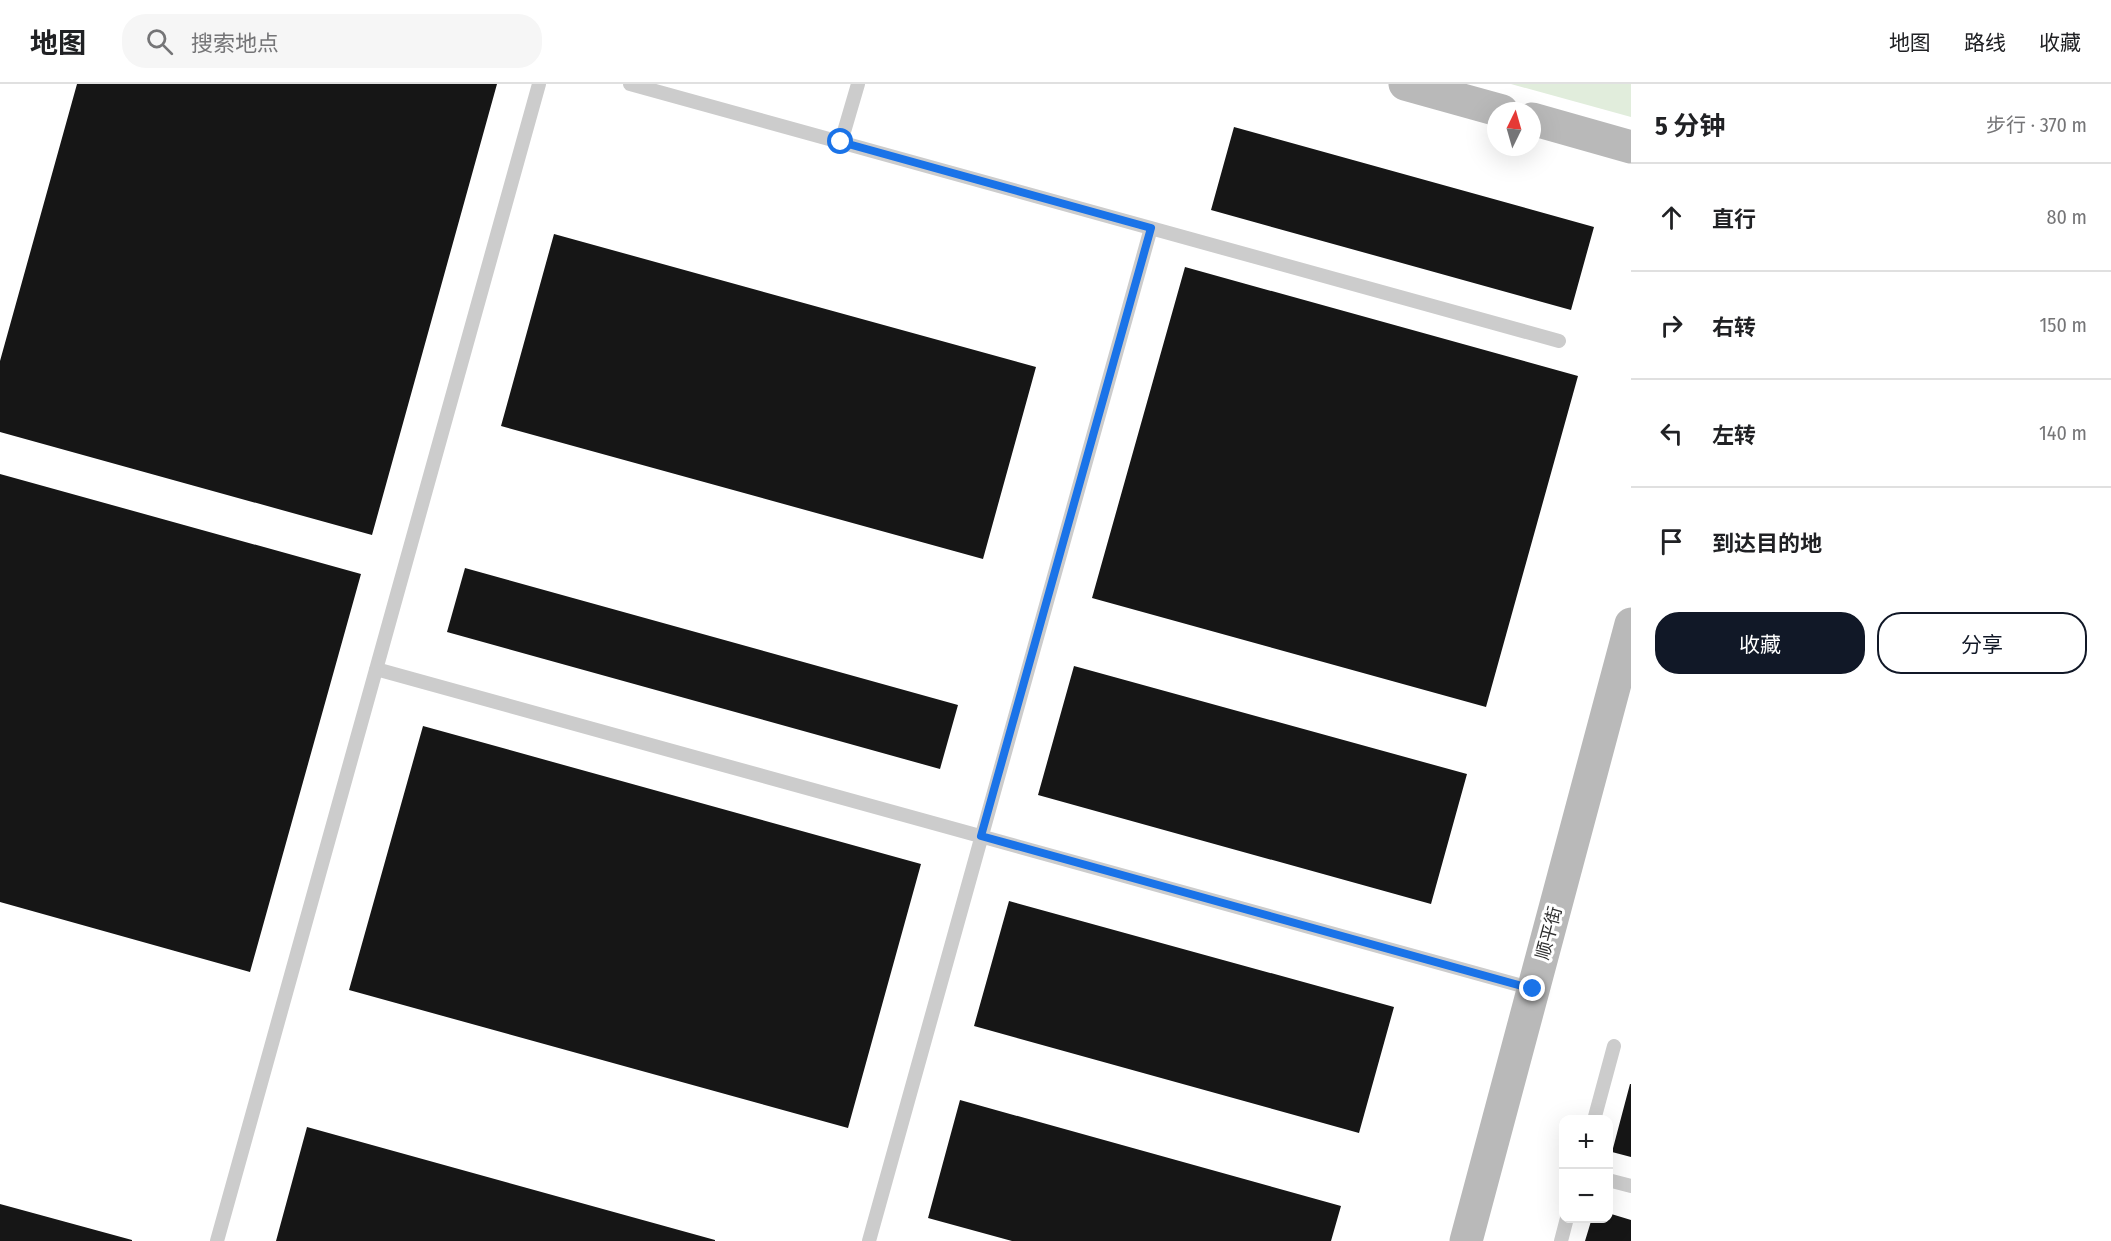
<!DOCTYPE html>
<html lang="zh">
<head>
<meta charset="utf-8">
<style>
  :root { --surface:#fff; --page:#f6f6f6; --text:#202124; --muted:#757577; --line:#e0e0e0; --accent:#111827 }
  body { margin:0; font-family:"Fira Sans Condensed","Noto Sans SC",sans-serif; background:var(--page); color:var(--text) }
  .controls { position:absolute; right:18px; bottom:18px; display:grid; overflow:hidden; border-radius:12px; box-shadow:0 6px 24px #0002 }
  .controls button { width:54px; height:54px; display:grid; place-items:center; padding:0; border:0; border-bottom:2px solid var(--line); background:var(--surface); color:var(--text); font:30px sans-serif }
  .compass { position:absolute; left:1487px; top:18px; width:54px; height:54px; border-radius:50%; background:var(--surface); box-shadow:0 6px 24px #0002; rotate:5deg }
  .stop { position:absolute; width:18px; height:18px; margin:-14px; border:4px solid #1a73e8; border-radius:50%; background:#fff }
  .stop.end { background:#1a73e8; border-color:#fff; box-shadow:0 2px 6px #0008 }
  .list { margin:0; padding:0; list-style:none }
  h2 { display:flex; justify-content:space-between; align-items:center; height:78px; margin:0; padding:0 24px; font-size:26px }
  h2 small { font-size:20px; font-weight:400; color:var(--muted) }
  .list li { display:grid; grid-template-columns:39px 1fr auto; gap:18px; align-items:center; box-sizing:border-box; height:108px; padding:0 24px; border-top:2px solid var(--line) }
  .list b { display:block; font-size:22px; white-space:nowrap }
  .list em { font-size:20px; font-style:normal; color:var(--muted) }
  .actions { display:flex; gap:12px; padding:18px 24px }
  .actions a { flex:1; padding:14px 0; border:2px solid var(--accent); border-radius:24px; text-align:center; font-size:21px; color:var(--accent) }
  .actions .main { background:var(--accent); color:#fff }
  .icon { flex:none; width:33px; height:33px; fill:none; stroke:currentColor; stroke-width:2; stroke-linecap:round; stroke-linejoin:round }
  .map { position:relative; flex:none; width:1631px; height:1157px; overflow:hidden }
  header { display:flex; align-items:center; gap:36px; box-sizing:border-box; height:84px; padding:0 30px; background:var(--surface); border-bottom:2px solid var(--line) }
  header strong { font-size:28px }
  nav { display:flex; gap:33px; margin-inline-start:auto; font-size:21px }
  .search { width:420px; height:54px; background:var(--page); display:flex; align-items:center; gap:15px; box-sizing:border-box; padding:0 21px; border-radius:24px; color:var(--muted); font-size:22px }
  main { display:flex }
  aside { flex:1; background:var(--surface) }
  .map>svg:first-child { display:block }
  .green { fill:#e1eddc }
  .building { fill:#161616 }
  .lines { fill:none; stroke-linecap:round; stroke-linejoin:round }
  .lane { stroke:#ccc; stroke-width:14 }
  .secondary { stroke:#b9b9b9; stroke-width:33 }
  .route { stroke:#1a73e8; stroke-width:8 }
  .labels { text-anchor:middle; stroke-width:6; stroke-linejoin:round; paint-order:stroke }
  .street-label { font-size:18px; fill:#2f2f2f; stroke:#fff }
</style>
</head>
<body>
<header>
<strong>地图</strong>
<div class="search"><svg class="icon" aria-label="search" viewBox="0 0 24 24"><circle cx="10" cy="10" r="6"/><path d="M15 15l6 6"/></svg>搜索地点</div>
<nav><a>地图</a><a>路线</a><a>收藏</a></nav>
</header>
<main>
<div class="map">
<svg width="1631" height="1157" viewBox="0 0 1631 1157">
  <rect width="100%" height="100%" fill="#fff"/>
  <!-- green -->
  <path class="green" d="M1511 0H1631V33Z"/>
  <!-- building -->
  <path class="building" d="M77 0H497L372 451 0 348V277Z
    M1234 43 1594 143 1571 226 1211 126Z
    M554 150 1036 283 983 475 501 342Z
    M1185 183 1578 292 1486 623 1092 514Z
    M0 390 361 490 250 888 0 818Z
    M465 484 958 621 940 685 447 548Z
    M1074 582 1467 690 1431 820 1038 711Z
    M423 642 921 780 848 1044 349 906Z
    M1009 817 1394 923 1359 1049 974 942Z
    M1630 1000H1631V1073L1612 1068Z
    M960 1016 1341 1122 1331 1157H1012L928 1134Z
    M307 1043 715 1156V1157H276Z
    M0 1120 132 1156V1157H0Z
    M1608 1129 1631 1136V1157H1585L1592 1134H1608Z"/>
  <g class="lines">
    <!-- lane -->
    <path class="lane" d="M630 0 1559 257
      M841 58 858 0
      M376 585 1533 905
      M1594 1036 1614 962
      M1608 1096 1631 1102
      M217 1157 539 0
      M869 1157 1151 144
      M1561 1157 1567 1134"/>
    <!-- secondary -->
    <path class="secondary" d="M1405 0 1502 27
      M1532 35 1631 63
      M1466 1157 1631 540"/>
  </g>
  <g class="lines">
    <!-- route -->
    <path class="route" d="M841 58 1151 144 981 752 1533 905"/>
  </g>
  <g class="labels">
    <!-- street labels -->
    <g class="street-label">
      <text transform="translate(1549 849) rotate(-75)" y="6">顺平街</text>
    </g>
  </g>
</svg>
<div class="controls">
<button>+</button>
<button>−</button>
</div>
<svg class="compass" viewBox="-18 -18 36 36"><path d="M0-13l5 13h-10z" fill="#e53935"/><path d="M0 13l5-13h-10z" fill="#757577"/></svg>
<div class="stop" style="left:841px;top:58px"></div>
<div class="stop end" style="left:1533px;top:905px"></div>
</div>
<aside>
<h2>5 分钟<small>步行 · 370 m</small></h2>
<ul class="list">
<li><svg class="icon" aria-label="ahead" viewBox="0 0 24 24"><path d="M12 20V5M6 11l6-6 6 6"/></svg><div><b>直行</b></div><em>80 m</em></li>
<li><svg class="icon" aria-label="right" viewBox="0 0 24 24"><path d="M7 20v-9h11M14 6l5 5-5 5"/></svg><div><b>右转</b></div><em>150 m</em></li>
<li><svg class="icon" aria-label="left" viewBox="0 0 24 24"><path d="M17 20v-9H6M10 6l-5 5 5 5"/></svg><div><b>左转</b></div><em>140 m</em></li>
<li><svg class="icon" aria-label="arrive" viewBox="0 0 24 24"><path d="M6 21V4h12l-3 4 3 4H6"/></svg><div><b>到达目的地</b></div></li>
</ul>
<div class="actions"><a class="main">收藏</a><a>分享</a></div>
</aside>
</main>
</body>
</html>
